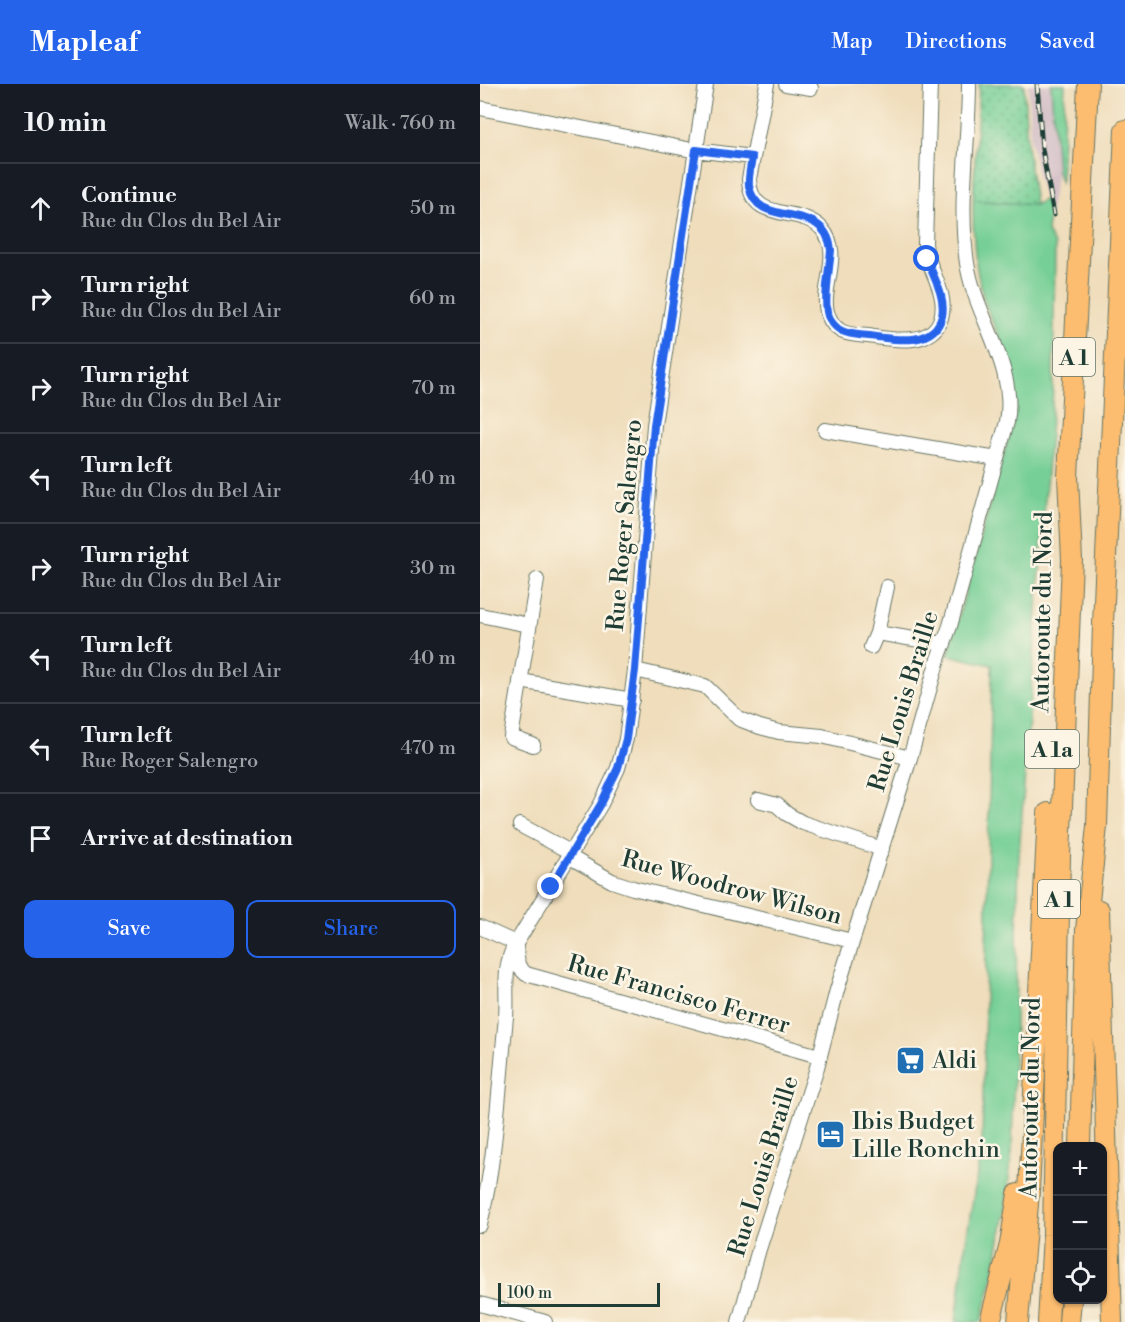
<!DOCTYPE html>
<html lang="en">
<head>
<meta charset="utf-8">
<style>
  :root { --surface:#171b24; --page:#20242c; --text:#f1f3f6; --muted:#9ea1a6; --line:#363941; --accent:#2563eb }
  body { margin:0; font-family:"Libre Bodoni",serif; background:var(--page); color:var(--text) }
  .controls { position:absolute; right:18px; bottom:18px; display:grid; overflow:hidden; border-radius:12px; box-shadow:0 2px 4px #0004 }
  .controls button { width:54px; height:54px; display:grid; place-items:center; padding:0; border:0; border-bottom:2px solid var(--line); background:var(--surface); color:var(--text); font:30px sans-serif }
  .scale { position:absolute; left:18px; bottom:15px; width:162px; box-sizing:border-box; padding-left:6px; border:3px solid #1f3d34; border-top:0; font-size:16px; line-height:21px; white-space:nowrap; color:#1f3d34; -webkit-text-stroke:4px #fcf5e5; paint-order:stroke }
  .stop { position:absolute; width:18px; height:18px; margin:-14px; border:4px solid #2563eb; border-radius:50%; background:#fff }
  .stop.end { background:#2563eb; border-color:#fff; box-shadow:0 2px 6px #0008 }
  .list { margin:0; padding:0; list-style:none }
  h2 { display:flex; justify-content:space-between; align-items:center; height:78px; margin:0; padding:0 24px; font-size:26px }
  h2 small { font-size:20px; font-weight:400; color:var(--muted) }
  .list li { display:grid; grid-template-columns:39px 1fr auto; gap:18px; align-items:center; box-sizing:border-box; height:90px; padding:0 24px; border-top:2px solid var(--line) }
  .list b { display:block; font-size:22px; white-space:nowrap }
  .list p { margin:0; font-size:20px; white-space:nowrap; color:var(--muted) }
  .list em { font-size:20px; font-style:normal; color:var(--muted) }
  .actions { display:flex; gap:12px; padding:18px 24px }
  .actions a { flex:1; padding:14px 0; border:2px solid var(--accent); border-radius:12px; text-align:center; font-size:21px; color:var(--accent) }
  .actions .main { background:var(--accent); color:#fff }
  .icon { flex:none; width:33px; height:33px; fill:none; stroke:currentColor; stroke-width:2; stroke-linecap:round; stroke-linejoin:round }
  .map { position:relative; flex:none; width:645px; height:1238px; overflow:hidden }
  header { display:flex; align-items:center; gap:36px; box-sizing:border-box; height:84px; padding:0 30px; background:var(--accent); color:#fff }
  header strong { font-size:28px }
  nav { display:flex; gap:33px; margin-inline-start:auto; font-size:21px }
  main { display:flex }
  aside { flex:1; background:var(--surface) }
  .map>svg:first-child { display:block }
  .industrial { fill:#d2bdc6 }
  .green { fill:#76cf96; stroke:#4a8665; stroke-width:1.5 }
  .garden { fill:url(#garden-dots); stroke:#4a8665; stroke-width:1.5 }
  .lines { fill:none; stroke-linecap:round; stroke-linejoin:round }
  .minor-casing { stroke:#687563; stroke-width:16 }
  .highway-casing { stroke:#687563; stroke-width:22 }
  .minor { stroke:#fff; stroke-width:14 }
  .highway { stroke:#fcbd6f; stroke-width:20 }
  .rail-casing { stroke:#1f3d34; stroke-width:5 }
  .rail { stroke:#fcf5e5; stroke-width:3; stroke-dasharray:9; stroke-linecap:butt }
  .route { stroke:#2563eb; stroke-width:8 }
  .labels { text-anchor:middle; stroke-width:5; stroke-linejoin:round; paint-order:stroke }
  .shield { fill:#fcf5e5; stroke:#617469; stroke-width:1.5 }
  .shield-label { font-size:22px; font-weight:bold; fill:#1f3d34 }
  .street-label { font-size:24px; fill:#1f3d34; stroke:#fcf5e5 }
  .poi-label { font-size:24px; fill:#1f3d34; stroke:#fcf5e5; text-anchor:start }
</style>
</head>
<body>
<header>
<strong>Mapleaf</strong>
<nav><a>Map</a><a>Directions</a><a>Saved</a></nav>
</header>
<main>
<aside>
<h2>10 min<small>Walk · 760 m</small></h2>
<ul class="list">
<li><svg class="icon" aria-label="ahead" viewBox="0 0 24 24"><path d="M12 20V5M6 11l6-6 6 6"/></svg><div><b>Continue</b><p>Rue du Clos du Bel Air</p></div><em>50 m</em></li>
<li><svg class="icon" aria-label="right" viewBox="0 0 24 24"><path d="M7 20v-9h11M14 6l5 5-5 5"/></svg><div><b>Turn right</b><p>Rue du Clos du Bel Air</p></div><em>60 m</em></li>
<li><svg class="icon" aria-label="right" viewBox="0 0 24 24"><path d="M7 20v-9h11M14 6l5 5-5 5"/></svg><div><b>Turn right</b><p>Rue du Clos du Bel Air</p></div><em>70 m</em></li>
<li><svg class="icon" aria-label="left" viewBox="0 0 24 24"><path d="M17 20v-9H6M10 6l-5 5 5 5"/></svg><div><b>Turn left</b><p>Rue du Clos du Bel Air</p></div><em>40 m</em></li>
<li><svg class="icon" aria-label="right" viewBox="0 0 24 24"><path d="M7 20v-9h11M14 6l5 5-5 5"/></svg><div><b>Turn right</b><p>Rue du Clos du Bel Air</p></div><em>30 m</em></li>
<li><svg class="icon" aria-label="left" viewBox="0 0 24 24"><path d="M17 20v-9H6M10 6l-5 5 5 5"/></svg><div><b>Turn left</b><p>Rue du Clos du Bel Air</p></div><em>40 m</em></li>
<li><svg class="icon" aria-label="left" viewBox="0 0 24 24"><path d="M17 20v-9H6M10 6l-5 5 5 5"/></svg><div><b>Turn left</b><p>Rue Roger Salengro</p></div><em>470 m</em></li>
<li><svg class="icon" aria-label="arrive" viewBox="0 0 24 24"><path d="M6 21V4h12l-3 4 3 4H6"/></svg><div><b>Arrive at destination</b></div></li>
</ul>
<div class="actions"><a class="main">Save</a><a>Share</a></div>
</aside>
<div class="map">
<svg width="645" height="1238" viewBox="0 0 645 1238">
  <defs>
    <pattern id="garden-dots" width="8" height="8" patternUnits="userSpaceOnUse" patternTransform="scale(1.5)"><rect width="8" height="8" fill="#76cf96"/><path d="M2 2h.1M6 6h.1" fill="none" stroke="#60a97b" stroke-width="1.8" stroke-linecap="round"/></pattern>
  </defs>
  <rect width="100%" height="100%" fill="#fcf5e5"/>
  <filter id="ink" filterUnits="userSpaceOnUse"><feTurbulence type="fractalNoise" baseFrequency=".0167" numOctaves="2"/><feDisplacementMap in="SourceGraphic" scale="12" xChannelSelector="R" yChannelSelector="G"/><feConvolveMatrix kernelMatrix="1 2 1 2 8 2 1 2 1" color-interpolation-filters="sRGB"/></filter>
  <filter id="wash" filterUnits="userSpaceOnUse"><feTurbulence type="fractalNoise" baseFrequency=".008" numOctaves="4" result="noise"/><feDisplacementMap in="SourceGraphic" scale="24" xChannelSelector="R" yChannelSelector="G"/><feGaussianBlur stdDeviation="1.35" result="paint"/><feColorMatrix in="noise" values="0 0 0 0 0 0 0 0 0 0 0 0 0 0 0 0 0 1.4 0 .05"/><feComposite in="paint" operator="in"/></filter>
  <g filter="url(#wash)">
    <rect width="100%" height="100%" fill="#efddbb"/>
    <!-- industrial -->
    <path class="industrial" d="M548 0H571L577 87 569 131 557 90 550 56Z"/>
    <!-- green -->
    <path class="green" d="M571 0H585L581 100 577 87Z
      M565 115 569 131 567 148 575 162 573 307 539 771 532 1067 526 1123 512 1199 501 1238H476L486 1157 502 1061 512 581 468 571 536 326C534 307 532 290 526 272 520 253 510 235 504 216 494 184 493 150 493 116L555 121Z"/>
    <!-- garden -->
    <path class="garden" d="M499 0H544L547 61 555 121 493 116Z"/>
  </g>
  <g filter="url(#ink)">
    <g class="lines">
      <defs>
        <path id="minor" d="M287 0 269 95C270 141 320 120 342 145 365 170 337 209 349 233 351 238 356 244 361 247 368 251 379 251 388 252 410 255 452 264 461 234 469 208 446 184 445 159L450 0
          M306 0 331 4
          M0 24 207 65 272 73
          M345 346 517 375
          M0 531 49 541
          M397 549 464 560
          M391 563 397 549 407 503
          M155 586 225 602 259 635 280 643 299 648 342 652 430 674
          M40 597 152 616
          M53 661 31 653 57 496
          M278 716 297 721 307 730 323 739 402 765
          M40 741 92 769
          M90 773 132 797 153 804 372 857
          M0 843 29 856 35 861
          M36 863 38 882 46 890 339 972
          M0 1141C16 1073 19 1003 26 933 28 909 22 884 35 861L121 720 138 684 146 655 155 586 174 341 226 0
          M0 1220 65 1238
          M259 1238 279 1165 336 987 357 906 430 674 458 575 470 542 527 338C537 282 495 233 487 179 478 120 489 59 489 0"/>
        <path id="highway" d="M619 826 632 1238
          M600 1062 606 846 617 742 623 540 645 46
          M510 1238 530 1160 538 1110
          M538 1238 549 1108 568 729
          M568 1238 573 1151 580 773 592 476 588 393 608 0
          M589 1238 591 1216"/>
      </defs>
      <!-- minor casing -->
      <use href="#minor" class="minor-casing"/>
      <!-- highway casing -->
      <use href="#highway" class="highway-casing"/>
      <!-- minor -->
      <use href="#minor" class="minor"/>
      <!-- highway -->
      <use href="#highway" class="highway"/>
      <defs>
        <path id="rail" d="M557 0 562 65 574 131"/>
      </defs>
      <!-- rail casing -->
      <use href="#rail" class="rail-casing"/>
      <!-- rail -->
      <use href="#rail" class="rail"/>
    </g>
  </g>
  <g class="lines" filter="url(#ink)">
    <!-- route -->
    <path class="route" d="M71 803 121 720 138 684 146 655 155 586 174 341 216 66 272 73C271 82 268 93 269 102 277 148 345 113 351 166 350 181 342 222 349 234 352 239 357 245 362 247 370 251 381 251 389 252 412 255 454 264 462 232 466 212 453 193 447 175"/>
  </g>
  <!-- icons -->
  <defs>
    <symbol id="supermarket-square" viewBox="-11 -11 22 22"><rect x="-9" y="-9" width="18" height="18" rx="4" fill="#1f6fb2" stroke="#fcf5e5"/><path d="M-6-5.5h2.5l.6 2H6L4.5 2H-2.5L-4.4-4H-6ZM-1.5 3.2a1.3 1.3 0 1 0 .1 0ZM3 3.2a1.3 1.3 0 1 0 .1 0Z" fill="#fff"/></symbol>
    <symbol id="hotel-square" viewBox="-11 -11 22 22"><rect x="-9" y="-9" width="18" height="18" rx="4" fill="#1f6fb2" stroke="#fcf5e5"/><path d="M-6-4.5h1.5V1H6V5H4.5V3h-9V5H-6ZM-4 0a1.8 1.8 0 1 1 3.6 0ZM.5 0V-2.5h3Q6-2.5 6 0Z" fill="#fff"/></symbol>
  </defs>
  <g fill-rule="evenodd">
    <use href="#supermarket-square" x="414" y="960" width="33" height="33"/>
    <use href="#hotel-square" x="334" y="1034" width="33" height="33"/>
  </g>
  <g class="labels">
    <!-- shield labels -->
    <g class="shield">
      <rect x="573" y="254" width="42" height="38" rx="4.5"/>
      <rect x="545" y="646" width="54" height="38" rx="4.5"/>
      <rect x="558" y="796" width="42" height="38" rx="4.5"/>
    </g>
    <g class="shield-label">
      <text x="594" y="281">A 1</text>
      <text x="572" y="673">A 1a</text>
      <text x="579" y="823">A 1</text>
    </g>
    <!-- street labels -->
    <g class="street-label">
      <text transform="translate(144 441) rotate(-85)" y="8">Rue Roger Salengro</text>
      <text transform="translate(562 528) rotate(-89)" y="8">Autoroute du Nord</text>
      <text transform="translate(423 617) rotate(-73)" y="8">Rue Louis Braille</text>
      <text transform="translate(252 803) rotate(15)" y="8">Rue Woodrow Wilson</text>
      <text transform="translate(199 910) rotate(16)" y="8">Rue Francisco Ferrer</text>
      <text transform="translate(550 1014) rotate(-89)" y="8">Autoroute du Nord</text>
      <text transform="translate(283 1082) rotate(-73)" y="8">Rue Louis Braille</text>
    </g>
    <!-- poi labels -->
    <g class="poi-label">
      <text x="452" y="984">Aldi</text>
      <text x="372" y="1045">Ibis Budget<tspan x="372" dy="28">Lille Ronchin</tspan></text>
    </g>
  </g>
</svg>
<div class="controls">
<button>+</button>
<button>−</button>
<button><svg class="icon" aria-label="locate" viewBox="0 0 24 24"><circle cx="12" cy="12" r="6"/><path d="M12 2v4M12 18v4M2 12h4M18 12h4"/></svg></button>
</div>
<div class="scale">100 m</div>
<div class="stop" style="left:447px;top:175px"></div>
<div class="stop end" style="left:71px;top:803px"></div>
</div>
</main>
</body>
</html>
